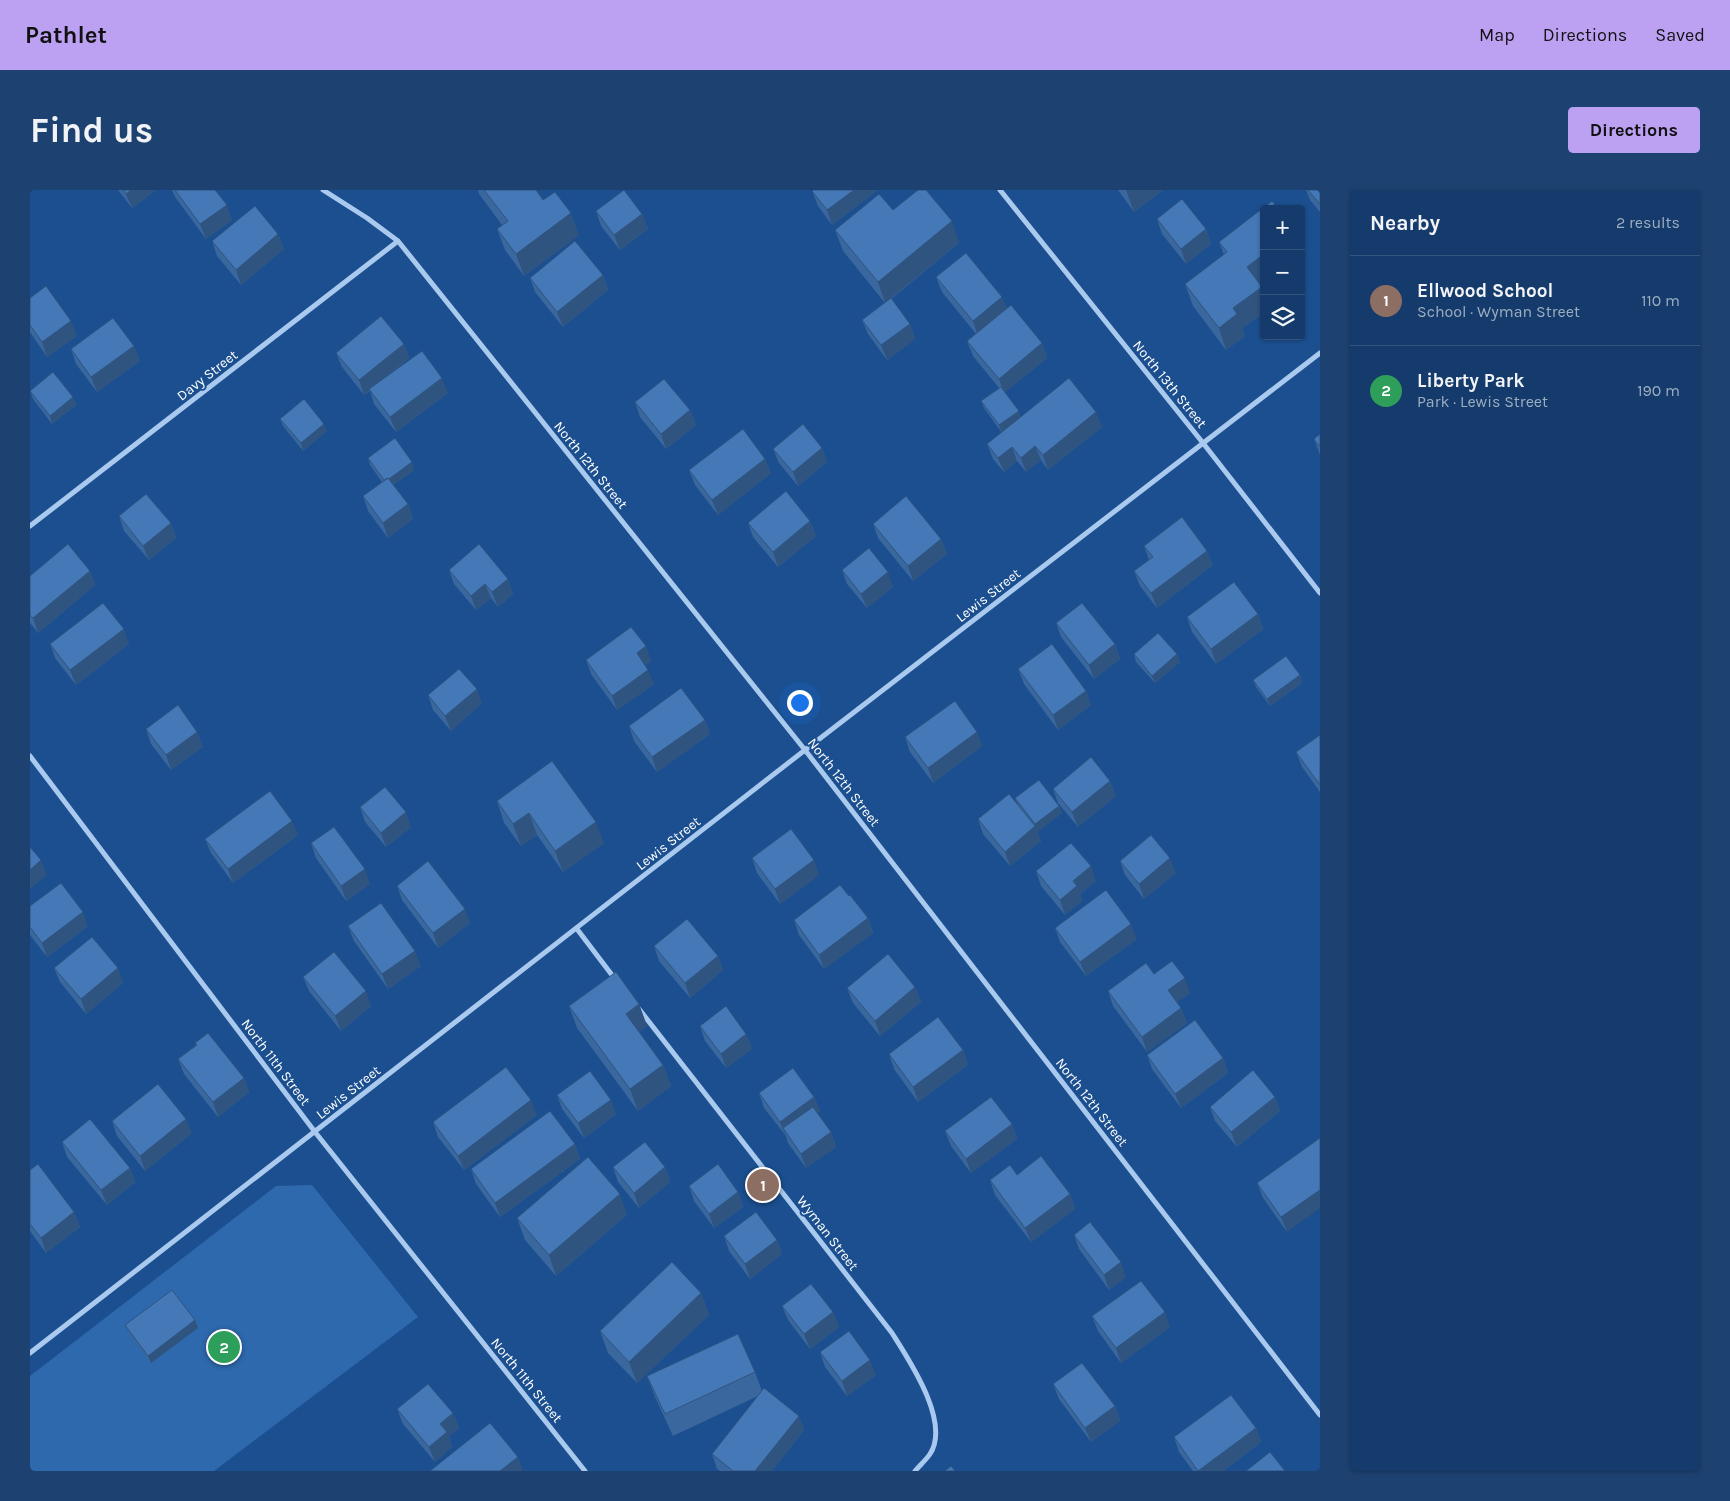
<!DOCTYPE html>
<html lang="en">
<head>
<meta charset="utf-8">
<style>
  :root { --surface:#143b6b; --page:#1d4271; --text:#f1f3f6; --muted:#9dadc1; --line:#33557e; --accent:#bca0f2 }
  body { margin:0; font-family:Karla,sans-serif; background:var(--page); color:var(--text) }
  .controls { position:absolute; right:15px; top:15px; display:grid; overflow:hidden; border-radius:5px; box-shadow:0 1px 4px #0004 }
  .controls button { width:45px; height:45px; display:grid; place-items:center; padding:0; border:0; border-bottom:1px solid var(--line); background:var(--surface); color:var(--text); font:25px sans-serif }
  .you { position:absolute; left:769px; top:512px; width:18px; height:18px; margin:-12px; border:4px solid #fff; border-radius:50%; background:#1a73e8; box-shadow:0 0 0 8px #1a73e833 }
  .badge { display:grid; place-items:center; width:32px; height:32px; border-radius:50%; background:var(--accent); color:#fff; font-size:16px; font-weight:700 }
  .pin { position:absolute; translate:-50% -50%; border:2px solid #fff; box-shadow:0 1px 5px #0006 }
  .list { margin:0; padding:0; list-style:none }
  h2 { display:flex; justify-content:space-between; align-items:center; height:65px; margin:0; padding:0 20px; font-size:21px }
  h2 small { font-size:16px; font-weight:400; color:var(--muted) }
  .list li { display:grid; grid-template-columns:32px 1fr auto; gap:15px; align-items:center; box-sizing:border-box; height:90px; padding:0 20px; border-top:1px solid var(--line) }
  .list b { display:block; font-size:19px; white-space:nowrap }
  .list p { margin:0; font-size:16px; white-space:nowrap; color:var(--muted) }
  .list em { font-size:16px; font-style:normal; color:var(--muted) }
  .icon { flex:none; width:28px; height:28px; fill:none; stroke:currentColor; stroke-width:2; stroke-linecap:round; stroke-linejoin:round }
  .map { position:relative; flex:none; width:1290px; height:1281px; overflow:hidden; border-radius:5px }
  header { display:flex; align-items:center; gap:30px; box-sizing:border-box; height:70px; padding:0 25px; background:var(--accent); color:#111 }
  header strong { font-size:24px }
  nav { display:flex; gap:28px; margin-inline-start:auto; font-size:18px }
  .intro { display:flex; align-items:center; justify-content:space-between; box-sizing:border-box; height:120px; padding:0 30px }
  h1 { margin:0; font-size:35px }
  .button { padding:12px 22px; border-radius:5px; background:var(--accent); color:#111; font-size:18px; font-weight:700 }
  main { display:flex; gap:30px; padding:0 30px }
  aside { flex:1; background:var(--surface); border-radius:5px; box-shadow:0 1px 4px #0004 }
  .map>svg:first-child { display:block }
  .green { fill:#2e69ad }
  .lines { fill:none; stroke-linecap:round; stroke-linejoin:round }
  .minor { stroke:#a9c9ee; stroke-width:5 }
  .wall { fill:#3a679d }
  .shaded-wall { fill:#305480 }
  .building { fill:#4478b7; stroke:#305480 }
  .labels { text-anchor:middle; stroke-width:4; stroke-linejoin:round; paint-order:stroke }
  .street-label { font-size:14px; fill:#fff; stroke:#1b4f8f }
</style>
</head>
<body>
<header>
<strong>Pathlet</strong>
<nav><a>Map</a><a>Directions</a><a>Saved</a></nav>
</header>
<div class="intro"><h1>Find us</h1><a class="button">Directions</a></div>
<main>
<div class="map">
<svg width="1290" height="1281" viewBox="0 0 1290 1281">
  <rect width="100%" height="100%" fill="#1b4f8f"/>
  <!-- green -->
  <path class="green" d="M282 995 388 1127 184 1281H0V1186L246 996Z"/>
  <g class="lines">
    <!-- minor -->
    <path class="minor" d="M293 0 337 28 368 51 775 560 1290 1225
      M970 0 1173 253 1290 403
      M0 336 368 51
      M0 566 285 942 555 1281
      M547 739 585 789
      M609 819 862 1143C879 1170 921 1232 900 1264 896 1270 890 1275 885 1281
      M0 1163 775 560 1290 163"/>
  </g>
  <!-- wall -->
  <path class="wall" d="M88 0H126L102 18Z
    M142 0H185L202 30 176 49 145 7Z
    M448 0H506L513 10 549 45 494 86 475 60 467 39 472 35 449 4Z
    M848 0 802 35 788 16 782 1Z
    M1088 0H1133L1104 22Z
    M1276 0H1290V22L1280 10Z
    M1234 19V91L1230 94 1234 102V123L1212 138 1215 146 1196 160 1163 116 1155 94 1194 65 1189 52Z
    M863 20 929 53 861 109 880 134 885 149 857 170 838 144 832 130 855 113 813 61 805 40Z
    M566 21 612 24 618 39 590 60 571 36Z
    M1127 29 1176 39 1181 54 1156 74 1132 44Z
    M248 44 254 59 211 95 187 66 182 51Z
    M573 85 578 100 533 137 505 102 500 88Z
    M906 87 976 118 1012 153 1017 168 975 202 991 227 1072 237 1018 280 1011 270 996 282 987 271 974 282 963 269 957 254 972 243 954 218 951 211 969 198 943 166 937 151 946 144 912 102Z
    M0 108 47 146 17 167 0 142Z
    M374 154 379 168 357 187 418 203 366 242 344 214 340 201 334 205 312 177 306 163Z
    M104 156 110 171 67 202 46 174 41 159Z
    M0 201 43 207 46 215 22 234 3 209Z
    M605 212 660 220 666 235 636 259 610 227Z
    M250 229 297 241 273 261 253 236Z
    M1290 244V265L1284 249Z
    M792 258 797 272 768 296 749 273 743 259Z
    M338 268 384 280 363 295 378 314 383 329 358 348 338 321 333 306 352 292 340 275Z
    M735 269 741 283 688 325 665 295 659 280Z
    M89 326 141 333 146 348 119 370 94 341Z
    M780 331 786 346 748 377 723 347 718 333Z
    M843 334 911 349 917 364 883 391 848 348Z
    M1114 356 1177 361 1183 375 1127 418 1110 396 1104 381 1119 370Z
    M419 380 478 389 483 404 468 417 461 408 446 420 424 394Z
    M812 380 863 397 837 418 817 394Z
    M60 381 65 395 8 443 0 433V386Z
    M1228 424 1233 439 1186 474 1162 442 1157 427Z
    M1026 433 1085 454 1090 469 1064 489 1031 447Z
    M20 454H99L46 495 25 468Z
    M1104 464H1147L1150 472 1125 493 1106 472Z
    M556 470 621 471 615 475 624 494 587 520 561 484Z
    M988 479 1056 501 1061 515 1028 540 994 494Z
    M1270 485 1272 493 1240 516 1226 497 1223 490Z
    M398 505 452 513 421 541 403 520Z
    M675 530 680 544 627 582 604 551 599 536Z
    M116 539 167 542 173 557 141 580 121 554Z
    M947 542 952 556 903 593 880 562 875 547Z
    M1290 545V602L1272 577 1266 562Z
    M1080 591 1086 606 1048 637 1028 613 1023 599Z
    M985 608 1029 616 1032 623 1007 642 1011 651 980 676 953 644 948 629 988 615Z
    M467 611 574 653 533 682 507 645 491 656 474 633Z
    M330 617 381 637 356 657 335 632Z
    M268 645 203 693 181 663 175 649Z
    M281 653 340 694 316 711 286 668Z
    M722 668 789 685 750 714 727 683Z
    M1090 671 1146 683 1114 709 1095 685Z
    M1006 681 1066 691 1050 704 1052 711 1035 725 1011 696Z
    M367 696 440 733 408 758 372 710Z
    M819 706 838 728 843 743 794 779 769 745 764 730Z
    M0 716 58 736 17 767 0 745Z
    M318 736 391 776 358 799 324 751Z
    M1025 738 1107 749 1056 786 1030 752Z
    M624 756 688 766 693 780 660 808 629 771Z
    M24 778 93 793 56 824 30 792Z
    M1124 784 1160 803 1147 812 1151 818 1157 833 1117 862 1083 816 1078 801Z
    M273 787 341 816 311 841 279 801Z
    M885 797 891 812 850 846 823 813 817 798Z
    M609 814 617 836 609 842 633 875 641 896 608 921 547 838 539 816Z
    M670 836 716 844 722 859 696 878 675 851Z
    M165 853 214 888 219 902 188 927 154 884 148 869 166 855Z
    M933 860 938 875 888 912 864 879 859 864Z
    M1117 865 1193 868 1198 883 1151 918 1122 879Z
    M729 903 784 907 790 921 787 923 801 942 806 957 776 978 758 953 756 946 734 918Z
    M527 905 586 924 554 948 532 919Z
    M1245 907 1250 921 1207 957 1185 931 1180 917Z
    M507 925 434 980 408 947 403 932Z
    M82 931 162 943 115 981 87 946Z
    M982 934 987 949 941 983 921 956 915 941Z
    M1290 948 1257 1042 1233 1008 1227 993Z
    M32 952 100 978 105 992 77 1015 37 967Z
    M545 954 550 969 470 1027 446 994 441 979Z
    M583 977H635L640 992 609 1018 588 992Z
    M0 980 44 1022 50 1037 16 1063 0 1041Z
    M987 985 1040 1004 1045 1019 1001 1052 965 1005 960 990Z
    M659 996 708 1002 713 1017 684 1038 664 1011Z
    M597 1025 526 1086 495 1050 487 1028Z
    M1044 1045 1096 1087 1079 1100 1049 1059Z
    M694 1046 747 1050 752 1064 720 1089 699 1061Z
    M671 1103 679 1125 607 1193 578 1163 570 1141Z
    M752 1116 803 1122 809 1137 780 1159 758 1130Z
    M1062 1126 1140 1137 1091 1173 1068 1141Z
    M165 1130 168 1138 121 1173 98 1143 95 1135Z
    M790 1162 846 1185 817 1206 795 1177Z
    M725 1182 732 1201 769 1226 774 1240 742 1281H690L687 1279 682 1264 728 1206 643 1246 625 1207 617 1186Z
    M1023 1194 1085 1216 1090 1231 1061 1252 1029 1209Z
    M367 1219 423 1223 429 1238 419 1246 422 1257 405 1272 373 1234Z
    M1226 1238 1231 1252 1193 1281H1163L1149 1262 1144 1247Z"/>
  <!-- shaded-wall -->
  <path class="shaded-wall" d="M101 0H126L102 18 96 4Z
    M824 0H848L802 35 797 20Z
    M1096 0H1133L1104 22Z
    M197 15 202 30 176 49 170 34Z
    M541 23 549 45 494 86 486 64Z
    M612 24 618 39 590 60 584 45Z
    M922 31 929 53 855 113 848 92Z
    M1176 39 1181 54 1156 74 1151 59Z
    M248 44 254 59 211 95 206 80Z
    M1234 64V91L1225 98 1217 77Z
    M573 85 578 100 533 137 527 122Z
    M1232 97 1234 102V123L1212 138 1215 146 1196 160 1189 138 1203 118Z
    M972 107 978 121 948 146 943 131Z
    M41 131 47 146 17 167 12 152Z
    M880 134 885 149 857 170 851 155Z
    M1012 153 1017 168 974 203 969 189Z
    M374 154 379 168 334 205 329 190Z
    M104 156 110 171 67 202 61 187Z
    M412 188 418 203 366 242 360 227Z
    M43 207 46 215 22 234 20 226Z
    M660 220 666 235 636 259 631 244Z
    M989 221 991 229 972 243 969 235Z
    M1066 222 1072 237 1018 280 1013 265Z
    M294 234 297 241 273 261 271 253Z
    M1005 256 1011 270 996 282 991 268Z
    M982 257 987 271 974 282 968 268Z
    M792 258 797 272 768 296 763 282Z
    M735 269 741 283 688 325 682 310Z
    M382 272 384 280 357 299 355 291Z
    M378 314 383 329 358 348 353 333Z
    M780 331 786 346 748 377 743 362Z
    M141 333 146 348 119 370 113 356Z
    M911 349 917 364 883 391 878 376Z
    M1177 361 1183 375 1127 418 1121 403Z
    M60 381 65 395 8 443 3 428Z
    M858 382 863 397 837 418 831 404Z
    M478 389 483 404 468 417 462 402Z
    M455 394 461 408 446 420 441 406Z
    M1228 424 1233 439 1186 474 1181 459Z
    M94 439 99 454 46 495 40 480Z
    M1085 454 1090 469 1064 489 1059 475Z
    M616 456 621 471 612 478 607 463Z
    M1147 464 1150 472 1125 493 1122 486Z
    M618 480 624 494 587 520 582 506Z
    M1270 485 1272 493 1240 516 1237 509Z
    M447 499 452 513 421 541 415 526Z
    M1056 501 1061 515 1028 540 1023 525Z
    M675 530 680 544 627 582 622 567Z
    M167 542 173 557 141 580 136 565Z
    M947 542 952 556 903 593 898 578Z
    M1080 591 1086 606 1048 637 1042 622Z
    M1029 616 1032 623 1007 642 1011 651 980 676 975 662 1005 636V634Z
    M376 622 381 637 356 657 351 643Z
    M499 623 507 645 491 656 483 634Z
    M262 631 268 645 203 693 198 679Z
    M566 632 574 653 533 682 525 661Z
    M1140 668 1146 683 1114 709 1109 694Z
    M11 670 17 685 0 699V680Z
    M784 670 789 685 750 714 745 699Z
    M1061 676 1066 691 1050 704 1052 711 1035 725 1030 710 1043 691Z
    M335 679 340 694 316 711 311 696Z
    M435 719 440 733 408 758 403 743Z
    M53 722 58 736 17 767 12 753Z
    M838 728 843 743 794 779 789 765Z
    M1101 734 1107 749 1056 786 1050 772Z
    M385 761 391 776 358 799 352 784Z
    M688 766 693 780 660 808 655 793Z
    M88 778 93 793 56 824 51 809Z
    M1155 788 1160 803 1144 815 1138 800Z
    M885 797 891 812 850 846 845 831Z
    M336 801 341 816 311 841 305 826Z
    M609 814 617 836 604 846 596 824Z
    M1151 818 1157 833 1117 862 1112 847Z
    M716 844 722 859 696 878 691 864Z
    M933 860 938 875 888 912 883 897Z
    M1193 868 1198 883 1151 918 1145 904Z
    M633 875 641 896 608 921 600 899Z
    M214 888 219 902 188 927 183 912Z
    M784 907 790 921 758 945 753 938 756 947 750 932Z
    M1245 907 1250 921 1207 957 1201 942Z
    M501 910 507 925 434 980 428 966Z
    M581 910 586 924 554 948 548 933Z
    M156 929 162 943 115 981 110 966Z
    M982 934 987 949 941 983 936 969Z
    M801 942 806 957 776 978 771 964Z
    M545 954 550 969 470 1027 465 1013Z
    M635 977 640 992 609 1018 604 1003Z
    M100 978 105 992 77 1015 71 1000Z
    M1290 1000V1018L1257 1042 1251 1027Z
    M708 1002 713 1017 684 1038 679 1024Z
    M590 1004 597 1025 526 1086 519 1065Z
    M1040 1004 1045 1019 1001 1052 995 1038Z
    M44 1022 50 1037 16 1063 11 1048Z
    M747 1050 752 1064 720 1089 715 1074Z
    M1091 1072 1096 1087 1079 1100 1074 1085Z
    M671 1103 679 1125 607 1193 599 1172Z
    M803 1122 809 1137 780 1159 774 1144Z
    M1135 1122 1140 1137 1091 1173 1086 1158Z
    M165 1130 168 1138 121 1173 118 1166Z
    M840 1170 846 1185 817 1206 812 1191Z
    M1085 1216 1090 1231 1061 1252 1055 1238Z
    M423 1223 429 1238 419 1246 422 1257 405 1272 399 1257 410 1234Z
    M769 1226 774 1240 742 1281H725Z
    M1226 1238 1231 1252 1193 1281H1168Z
    M488 1267 493 1281H470Z"/>
  <!-- building -->
  <path class="building" d="M94 0H101L96 4Z
    M145 0H185L197 15 170 34Z
    M454 0H506L513 10 525 2 541 23 486 64 467 39 478 31Z
    M594 0 612 24 584 45 566 21Z
    M783 0H824L797 20 782 1Z
    M888 0H896L922 31 848 92 805 40 849 4 863 20Z
    M1278 0H1290V14Z
    M1152 9 1176 39 1151 59 1127 29Z
    M1242 11 1248 19H1234V64L1217 77 1232 97 1203 118 1207 124 1189 138 1155 94 1197 62 1189 52Z
    M225 16 248 44 206 80 182 51Z
    M545 51 573 85 527 122 500 88Z
    M936 63 972 107 943 131 906 87Z
    M16 96 41 131 12 152 0 135V108Z
    M861 108 880 134 851 155 832 130Z
    M981 115 1012 153 969 189 937 151Z
    M351 126 374 154 329 190 306 163Z
    M83 128 104 156 61 187 41 159Z
    M392 161 412 188 360 227 339 199Z
    M23 182 43 207 20 226 0 201Z
    M1039 188 1066 222 1013 265 1005 256 991 268 982 257 968 268 957 254Z
    M634 189 660 220 631 244 605 212Z
    M971 197 989 221 969 235 951 211Z
    M274 209 294 234 271 253 250 229Z
    M773 234 792 258 763 282 743 259Z
    M713 239 735 269 682 310 659 280Z
    M1290 244V257L1284 249Z
    M365 248 382 272 359 289 358 288 354 290 338 268Z
    M358 288 378 314 353 333 333 306Z
    M756 301 780 331 743 362 718 333Z
    M116 304 141 333 113 356 89 326Z
    M876 306 911 349 878 376 843 334Z
    M1152 327 1177 361 1121 403 1104 381 1123 367 1114 356Z
    M38 354 60 381 3 428 0 425V386Z
    M449 354 478 389 462 402 455 394 441 406 419 380Z
    M839 358 858 382 831 404 812 380Z
    M1204 392 1228 424 1181 459 1157 427Z
    M73 413 94 439 40 480 20 454Z
    M1052 413 1085 454 1059 475 1026 433Z
    M601 437 616 456 607 463 618 480 582 506 556 470Z
    M1128 443 1147 464 1122 486 1104 464Z
    M1022 454 1056 501 1023 525 988 479Z
    M1256 466 1270 485 1237 509 1223 490Z
    M429 479 447 499 415 526 398 505Z
    M651 498 675 530 622 567 599 536Z
    M925 511 947 542 898 578 875 547Z
    M148 515 167 542 136 565 116 539Z
    M1290 545V595L1266 562Z
    M1061 567 1080 591 1042 622 1023 599Z
    M522 571 566 632 525 661 499 623 483 634 467 611Z
    M1009 590 1029 616 1005 634 985 608Z
    M355 597 376 622 351 643 330 617Z
    M240 601 262 631 198 679 175 649Z
    M979 604 1005 636 975 662 948 629Z
    M304 637 335 679 311 696 281 653Z
    M761 639 784 670 745 699 722 668Z
    M1121 645 1140 668 1109 694 1090 671Z
    M1041 653 1061 676 1043 691 1047 696 1030 710 1006 681Z
    M0 657 11 670 0 680Z
    M398 671 435 719 403 743 367 696Z
    M31 693 53 722 12 753 0 737V716Z
    M810 695 819 706 820 705 838 728 789 765 764 730Z
    M1076 700 1101 734 1050 772 1025 738Z
    M351 713 385 761 352 784 318 736Z
    M657 729 688 766 655 793 624 756Z
    M62 747 88 778 51 809 24 778Z
    M304 762 336 801 305 826 273 787Z
    M858 764 885 797 845 831 817 798Z
    M1142 771 1155 788 1138 800 1151 818 1112 847 1078 801 1116 773 1124 784Z
    M586 782 609 814 596 824 633 875 600 899 539 816Z
    M696 816 716 844 691 864 670 836Z
    M908 827 933 860 883 897 859 864Z
    M1165 830 1193 868 1145 904 1117 865Z
    M178 843 214 888 183 912 148 869 167 855 165 853Z
    M476 877 501 910 428 966 403 932Z
    M763 878 784 907 750 932 729 903Z
    M1223 880 1245 907 1201 942 1180 917Z
    M560 881 581 910 548 933 527 905Z
    M128 894 156 929 110 966 82 931Z
    M961 907 982 934 936 969 915 941Z
    M783 917 801 942 771 964 753 938Z
    M520 921 545 954 465 1013 441 979Z
    M60 929 100 978 71 1000 32 952Z
    M1290 948V1000L1251 1027 1227 993Z
    M615 952 635 977 604 1003 583 977Z
    M1011 966 1040 1004 995 1038 960 990 980 975 987 985Z
    M558 967 590 1004 519 1065 487 1028Z
    M8 974 44 1022 11 1048 0 1034V980Z
    M688 974 708 1002 679 1024 659 996Z
    M726 1022 747 1050 715 1074 694 1046Z
    M1060 1032 1091 1072 1074 1085 1044 1045Z
    M642 1072 671 1103 599 1172 570 1141Z
    M1111 1091 1135 1122 1086 1158 1062 1126Z
    M781 1094 803 1122 774 1144 752 1116Z
    M142 1100 165 1130 118 1166 95 1135Z
    M819 1141 840 1170 812 1191 790 1162Z
    M708 1144 725 1182 635 1224 617 1186Z
    M1052 1173 1085 1216 1055 1238 1023 1194Z
    M398 1194 423 1223 410 1234 417 1242 399 1257 367 1219Z
    M734 1198 769 1226 725 1281H703L682 1264Z
    M1201 1205 1226 1238 1168 1281 1144 1247Z
    M460 1233 488 1267 470 1281H400Z
    M1240 1262 1255 1281H1216Z
    M921 1276 925 1281H915Z"/>
  <g class="labels">
    <!-- street labels -->
    <g class="street-label">
      <text transform="translate(177 185) rotate(-38)" y="5">Davy Street</text>
      <text transform="translate(1140 194) rotate(51)" y="5">North 13th Street</text>
      <text transform="translate(561 275) rotate(51)" y="5">North 12th Street</text>
      <text transform="translate(958 405) rotate(-38)" y="5">Lewis Street</text>
      <text transform="translate(814 592) rotate(52)" y="5">North 12th Street</text>
      <text transform="translate(638 653) rotate(-38)" y="5">Lewis Street</text>
      <text transform="translate(246 872) rotate(53)" y="5">North 11th Street</text>
      <text transform="translate(318 902) rotate(-38)" y="5">Lewis Street</text>
      <text transform="translate(1062 912) rotate(52)" y="5">North 12th Street</text>
      <text transform="translate(798 1043) rotate(52)" y="5">Wyman Street</text>
      <text transform="translate(497 1190) rotate(51)" y="5">North 11th Street</text>
    </g>
  </g>
</svg>
<div class="controls">
<button>+</button>
<button>−</button>
<button><svg class="icon" aria-label="layers" viewBox="0 0 24 24"><path d="M12 4l9 5-9 5-9-5zM3 14l9 5 9-5"/></svg></button>
</div>
<div class="you"></div>
<div class="pin badge" style="left:733px;top:995px;background:#8d6e63">1</div>
<div class="pin badge" style="left:194px;top:1157px;background:#2e9e5b">2</div>
</div>
<aside>
<h2>Nearby<small>2 results</small></h2>
<ul class="list">
<li><span class="badge" style="background:#8d6e63">1</span><div><b>Ellwood School</b><p>School · Wyman Street</p></div><em>110 m</em></li>
<li><span class="badge" style="background:#2e9e5b">2</span><div><b>Liberty Park</b><p>Park · Lewis Street</p></div><em>190 m</em></li>
</ul>
</aside>
</main>
</body>
</html>
